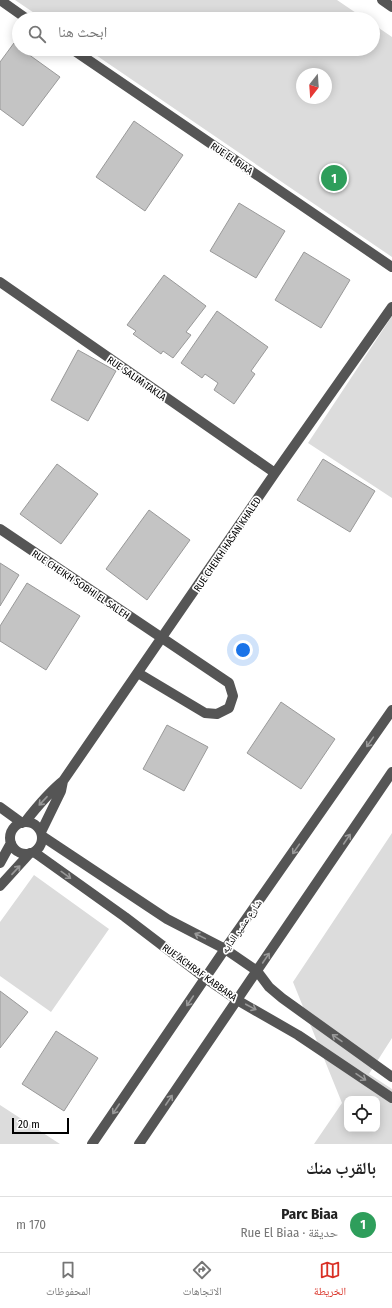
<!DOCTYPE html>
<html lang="ar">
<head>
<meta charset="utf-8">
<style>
  :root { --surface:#fff; --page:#f2f2f2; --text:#222; --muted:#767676; --line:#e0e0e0; --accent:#d93025 }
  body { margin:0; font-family:"Fira Sans Condensed","Noto Naskh Arabic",sans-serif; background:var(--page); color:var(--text); direction:rtl }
  .controls { position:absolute; right:12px; bottom:12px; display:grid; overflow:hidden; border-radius:8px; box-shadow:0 2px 10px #0003 }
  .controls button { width:36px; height:36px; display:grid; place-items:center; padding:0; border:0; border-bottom:1px solid var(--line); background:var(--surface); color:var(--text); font:20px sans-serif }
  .compass { position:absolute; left:296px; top:68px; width:36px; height:36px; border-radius:50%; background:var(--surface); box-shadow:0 2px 10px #0003; rotate:197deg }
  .scale { position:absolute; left:12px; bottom:10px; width:57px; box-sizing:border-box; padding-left:4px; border:2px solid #000; border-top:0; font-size:11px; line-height:14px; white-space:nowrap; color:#000; -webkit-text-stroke:3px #fff; paint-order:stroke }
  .you { position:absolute; left:243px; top:650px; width:14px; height:14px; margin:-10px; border:3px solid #fff; border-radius:50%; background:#1a73e8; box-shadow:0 0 0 6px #1a73e833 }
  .badge { display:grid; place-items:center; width:26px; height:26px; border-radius:50%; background:var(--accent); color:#fff; font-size:13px; font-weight:700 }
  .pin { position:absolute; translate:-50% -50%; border:2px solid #fff; box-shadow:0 1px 4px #0006 }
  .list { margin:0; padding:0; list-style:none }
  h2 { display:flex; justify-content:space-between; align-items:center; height:52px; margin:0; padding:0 16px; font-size:17px }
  h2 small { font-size:13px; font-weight:400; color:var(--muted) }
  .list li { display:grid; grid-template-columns:26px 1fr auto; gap:12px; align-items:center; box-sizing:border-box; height:56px; padding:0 16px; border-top:1px solid var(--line) }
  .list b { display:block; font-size:15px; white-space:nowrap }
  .list p { margin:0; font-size:13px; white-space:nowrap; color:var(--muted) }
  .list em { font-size:13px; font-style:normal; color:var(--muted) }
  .icon { flex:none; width:22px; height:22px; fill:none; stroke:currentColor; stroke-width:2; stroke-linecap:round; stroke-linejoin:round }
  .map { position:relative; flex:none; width:392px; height:1144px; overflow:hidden; direction:ltr }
  .search { position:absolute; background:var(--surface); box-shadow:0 2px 10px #0003; left:12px; right:12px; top:12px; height:44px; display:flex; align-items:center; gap:10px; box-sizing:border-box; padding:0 14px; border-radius:22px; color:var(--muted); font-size:15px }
  .sheet { height:108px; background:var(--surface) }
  nav { display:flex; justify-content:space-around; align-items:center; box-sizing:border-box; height:56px; border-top:1px solid var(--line); background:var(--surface); font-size:11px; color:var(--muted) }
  nav a { display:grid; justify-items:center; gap:2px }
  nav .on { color:var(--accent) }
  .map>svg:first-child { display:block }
  .green { fill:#dcdcdc; fill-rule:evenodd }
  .building { fill:#c4c4c4; stroke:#999 }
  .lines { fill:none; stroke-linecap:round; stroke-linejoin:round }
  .minor { stroke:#555; stroke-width:10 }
  .oneway { stroke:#999 }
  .labels { text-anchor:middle; stroke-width:3.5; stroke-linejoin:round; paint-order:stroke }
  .street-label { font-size:10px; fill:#000; stroke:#fff }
</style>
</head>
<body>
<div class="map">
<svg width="392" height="1144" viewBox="0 0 392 1144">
  <rect width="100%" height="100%" fill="#fff"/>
  <!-- green -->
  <path class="green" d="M15 0H337L365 19H43Z
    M373 24 392 37V257L87 49H373ZM302 74H326V98H302Z
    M392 316V498L308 443Z
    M392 833V1038L369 1074 392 1089V1144H314L342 1103 293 982ZM347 1099H377V1129H347Z
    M34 875 109 929 51 1012 0 976V922Z
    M0 1105 60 1144H0Z"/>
  <!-- building -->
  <path class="building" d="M14 43 19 47V49H21L60 77 23 126 0 109V62Z
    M134 121 183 155 145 211 96 177Z
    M239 203 285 231 256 278 210 251Z
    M304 252 350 280 321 328 275 300Z
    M164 275 206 306 186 332 191 335 173 358 163 351 161 354 133 334 136 331 127 325Z
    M217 311 268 347 251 371 255 374 234 404 214 390 218 383 205 374 202 378 181 363Z
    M78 350 116 371 88 421 51 400Z
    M323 459 375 491 350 532 297 500Z
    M57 464 98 494 61 544 20 514Z
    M149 510 190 540 147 600 106 569Z
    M0 563 19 575 0 606Z
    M27 583 80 616 46 670 0 641V626Z
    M281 702 335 739 301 789 247 753Z
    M167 725 208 747 184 791 143 769Z
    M0 991 28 1012 0 1048Z
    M56 1031 98 1058 64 1111 22 1084Z"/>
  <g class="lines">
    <!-- minor -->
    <path class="minor" d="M0 0 27 19
      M382 0 392 7
      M72 49 392 267
      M0 282 275 473
      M0 529 229 683 233 696 229 708 217 714 205 713 138 673
      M0 807 22 823
      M25 822C36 808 48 793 63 781L275 473 392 307
      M10 838a16 16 0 1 1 32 0a16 16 0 1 1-32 0Z
      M41 832 61 791 63 781
      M42 836 167 919 225 949 257 971 269 987 282 998 392 1077
      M34 852 125 917 205 978 237 1000 298 1035 392 1098
      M0 863 11 843
      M0 886 30 853
      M92 1144 225 949 392 710
      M139 1144 392 772"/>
  </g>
  <!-- one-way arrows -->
  <defs><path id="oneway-shaft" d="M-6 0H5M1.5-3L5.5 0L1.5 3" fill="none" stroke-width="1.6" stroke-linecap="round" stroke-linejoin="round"/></defs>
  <g class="oneway">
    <use href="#oneway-shaft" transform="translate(370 742) rotate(125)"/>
    <use href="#oneway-shaft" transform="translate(43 801) rotate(133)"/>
    <use href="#oneway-shaft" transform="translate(347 839) rotate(-56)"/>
    <use href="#oneway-shaft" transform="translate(296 849) rotate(125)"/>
    <use href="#oneway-shaft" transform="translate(16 870) rotate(-47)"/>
    <use href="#oneway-shaft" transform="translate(66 875) rotate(36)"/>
    <use href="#oneway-shaft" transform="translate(200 936) rotate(-154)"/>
    <use href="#oneway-shaft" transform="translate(266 958) rotate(-56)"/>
    <use href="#oneway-shaft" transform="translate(190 1001) rotate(124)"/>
    <use href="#oneway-shaft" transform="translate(251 1007) rotate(28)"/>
    <use href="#oneway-shaft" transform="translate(337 1038) rotate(-145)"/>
    <use href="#oneway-shaft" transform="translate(361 1077) rotate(34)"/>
    <use href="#oneway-shaft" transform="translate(169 1100) rotate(-56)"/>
    <use href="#oneway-shaft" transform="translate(116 1109) rotate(124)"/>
  </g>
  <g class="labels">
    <!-- street labels -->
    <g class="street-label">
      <text transform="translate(232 158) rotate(34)" y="4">RUE EL BIAA</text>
      <text transform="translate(137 378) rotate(35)" y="4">RUE SALIM TAKLA</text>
      <text transform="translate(227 544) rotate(-56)" y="4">RUE CHEIKH HASAN KHALED</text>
      <text transform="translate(81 584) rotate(34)" y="4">RUE CHEIKH SOBHI EL SALEH</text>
      <text transform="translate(241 926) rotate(-55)" y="4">شارع عشير الدايه</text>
      <text transform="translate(200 972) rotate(36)" y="4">RUE ACHRAF KABBARA</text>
    </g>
  </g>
</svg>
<div class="controls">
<button><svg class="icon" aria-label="locate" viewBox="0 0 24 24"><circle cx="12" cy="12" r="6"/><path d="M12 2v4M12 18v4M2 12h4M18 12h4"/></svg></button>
</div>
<svg class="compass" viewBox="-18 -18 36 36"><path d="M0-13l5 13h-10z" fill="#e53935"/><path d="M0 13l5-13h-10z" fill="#767676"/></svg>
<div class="scale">20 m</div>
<div class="you"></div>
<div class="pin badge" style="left:334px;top:178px;background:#2e9e5b">1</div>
<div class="search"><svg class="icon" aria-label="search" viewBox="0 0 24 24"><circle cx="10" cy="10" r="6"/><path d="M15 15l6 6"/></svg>ابحث هنا</div>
</div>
<section class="sheet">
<h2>بالقرب منك<small></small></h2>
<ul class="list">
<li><span class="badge" style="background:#2e9e5b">1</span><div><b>Parc Biaa</b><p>حديقة · Rue El Biaa</p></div><em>170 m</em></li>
</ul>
</section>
<nav>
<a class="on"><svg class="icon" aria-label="map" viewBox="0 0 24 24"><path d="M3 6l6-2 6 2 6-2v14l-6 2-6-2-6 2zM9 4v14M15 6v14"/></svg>الخريطة</a>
<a><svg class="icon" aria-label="directions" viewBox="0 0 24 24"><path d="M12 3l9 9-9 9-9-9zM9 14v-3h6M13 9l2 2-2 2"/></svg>الاتجاهات</a>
<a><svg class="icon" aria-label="saved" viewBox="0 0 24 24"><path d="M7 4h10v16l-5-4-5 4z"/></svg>المحفوظات</a>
</nav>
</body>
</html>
